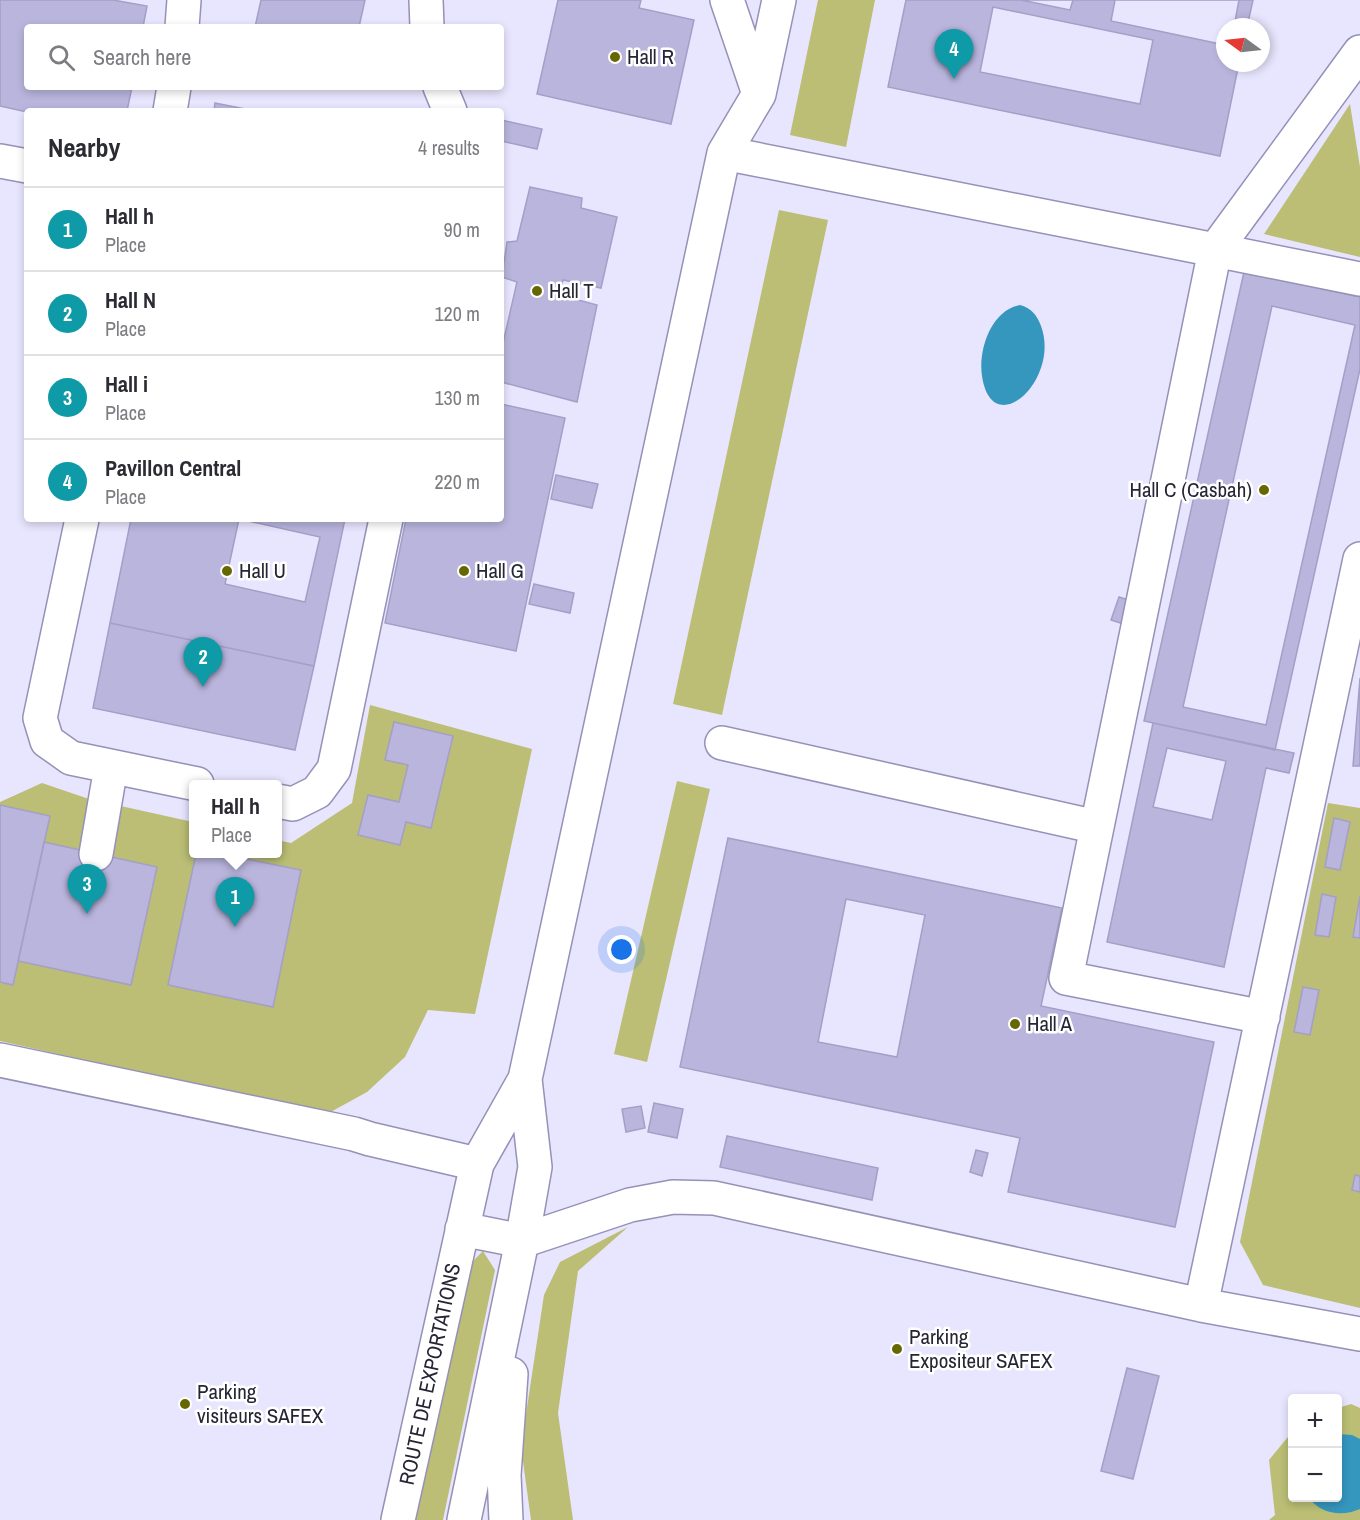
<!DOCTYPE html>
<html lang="en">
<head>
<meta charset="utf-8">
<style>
  :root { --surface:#fff; --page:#f7f7f7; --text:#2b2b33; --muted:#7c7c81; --line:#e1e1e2; --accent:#0f766e }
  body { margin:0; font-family:"Archivo Narrow",sans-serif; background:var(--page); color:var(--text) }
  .controls { position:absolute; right:18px; bottom:18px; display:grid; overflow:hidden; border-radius:6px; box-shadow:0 3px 9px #0003 }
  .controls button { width:54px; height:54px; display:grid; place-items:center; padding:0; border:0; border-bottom:2px solid var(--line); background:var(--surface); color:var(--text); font:30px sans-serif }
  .compass { position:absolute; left:1216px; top:18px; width:54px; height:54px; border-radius:50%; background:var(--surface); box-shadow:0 3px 9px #0003; rotate:285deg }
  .you { position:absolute; left:622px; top:950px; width:21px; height:21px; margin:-15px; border:4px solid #fff; border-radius:50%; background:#1a73e8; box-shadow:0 0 0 9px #1a73e833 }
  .badge { display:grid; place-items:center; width:39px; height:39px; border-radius:50%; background:var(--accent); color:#fff; font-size:20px; font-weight:700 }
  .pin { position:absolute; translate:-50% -50px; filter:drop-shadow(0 2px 3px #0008) }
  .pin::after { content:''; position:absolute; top:32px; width:21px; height:18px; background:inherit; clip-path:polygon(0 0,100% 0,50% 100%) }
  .popup { position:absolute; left:189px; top:780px; width:93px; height:78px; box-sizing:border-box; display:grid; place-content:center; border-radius:6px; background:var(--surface); filter:drop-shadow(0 2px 4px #0005); font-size:20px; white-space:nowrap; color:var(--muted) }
  .popup b { font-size:22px; color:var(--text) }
  .popup::after { content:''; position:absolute; left:50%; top:100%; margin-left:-12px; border:12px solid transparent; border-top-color:var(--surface) }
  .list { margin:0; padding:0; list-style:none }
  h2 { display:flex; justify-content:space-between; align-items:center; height:78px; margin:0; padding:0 24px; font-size:26px }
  h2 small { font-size:20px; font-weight:400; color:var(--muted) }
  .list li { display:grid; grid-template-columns:39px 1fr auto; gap:18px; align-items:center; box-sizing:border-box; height:84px; padding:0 24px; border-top:2px solid var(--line) }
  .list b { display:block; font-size:22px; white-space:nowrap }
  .list p { margin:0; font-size:20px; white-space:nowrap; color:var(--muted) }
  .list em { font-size:20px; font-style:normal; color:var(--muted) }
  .icon { flex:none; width:33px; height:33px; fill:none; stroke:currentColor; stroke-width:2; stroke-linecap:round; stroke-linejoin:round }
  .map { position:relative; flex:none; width:1360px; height:1520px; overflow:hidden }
  .search { position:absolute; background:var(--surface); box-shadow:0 3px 9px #0003; left:24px; top:24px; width:480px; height:66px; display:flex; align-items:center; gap:15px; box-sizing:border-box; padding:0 21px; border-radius:6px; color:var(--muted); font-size:22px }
  .panel { position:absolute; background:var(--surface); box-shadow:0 3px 9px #0003; left:24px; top:108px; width:480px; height:414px; border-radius:6px }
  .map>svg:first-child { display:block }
  .green { fill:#bbbe74 }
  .water { fill:#3596be }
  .building { fill:#b9b5dd; stroke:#a39fc6; stroke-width:1.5; fill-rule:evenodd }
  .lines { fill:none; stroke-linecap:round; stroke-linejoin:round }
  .minor-casing { stroke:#9591b7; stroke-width:36 }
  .minor { stroke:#fff; stroke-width:33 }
  .poi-dot { fill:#676702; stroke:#fff; stroke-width:2 }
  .labels { text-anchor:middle; stroke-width:5; stroke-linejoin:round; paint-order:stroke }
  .poi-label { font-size:21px; fill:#262534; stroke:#fff; text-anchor:start }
  .street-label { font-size:21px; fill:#262534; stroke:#fff }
</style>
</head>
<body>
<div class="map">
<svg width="1360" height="1520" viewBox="0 0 1360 1520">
  <rect width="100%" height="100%" fill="#e8e5fe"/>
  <!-- green -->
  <path class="green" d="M818 0H875L846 147 790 135Z
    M1350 104 1360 167V257L1264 234Z
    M779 210 828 220 722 715 673 704Z
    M370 705 532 749 475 1014 428 1010 405 1057 367 1092 327 1114 0 1041V982L13 985 18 961 131 985 157 867 44 842 50 816 0 805V802L42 783 89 799 193 822V854H277V840L291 843 352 803Z
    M677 781 710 789 647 1062 614 1054Z
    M1328 803 1360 808V1308L1263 1285 1240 1242Z
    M628 1227 578 1271 558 1413 573 1520H531L521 1447 544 1295 560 1262Z
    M483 1251 495 1270 443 1520H415L466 1268Z
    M1351 1404 1360 1408V1520H1269L1275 1515 1269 1460 1292 1432V1498H1338V1408Z"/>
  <!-- water -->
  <path class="water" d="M1020 305C1031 308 1037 315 1041 326 1061 380 992 443 982 376 978 350 991 310 1020 305Z
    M1338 1434 1352 1435 1360 1439V1509C1342 1517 1321 1514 1309 1498H1338Z"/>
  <!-- building -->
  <path class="building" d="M0 0H113L147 6 143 27H27V87H132L127 111 27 112 0 106Z
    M261 0H365L359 27H255Z
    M558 0H641L639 8 694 20 671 124 537 94Z
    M906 0H1253L1247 27H1225V63H1239L1220 156 888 87ZM993 7 1153 40 1140 104 980 72Z
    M1021 0H1073L1070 10Z
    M1115 0H1239L1234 27H1225V45L1111 21Z
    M215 103 255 111H214Z
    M501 120 542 129 537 149 501 141Z
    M530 187 582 198 581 208 617 217 601 288 563 280 559 295 597 305 577 402 501 382V352L517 282 502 277 507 242 517 241Z
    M1244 272 1360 297V369L1275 750 1144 721Z
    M1272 306 1355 325 1266 725 1183 707Z
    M501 404 565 418 516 651 385 623 406 519H501Z
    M556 475 598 484 592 508 551 499Z
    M131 519H345L314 666 110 623Z
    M239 519 320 537 305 602 225 584Z
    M534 584 574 593 570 613 529 604Z
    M1119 597 1135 602 1127 625 1111 620Z
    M110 623 314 666 295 750 93 708Z
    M1360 678V766H1353Z
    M394 722 453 736 431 828 406 822 400 845 358 835 368 795 399 802 408 765 385 760Z
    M1153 723 1294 753 1289 773 1266 768 1224 967 1107 942ZM1167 748 1226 761 1212 820 1153 807Z
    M0 805 50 816 13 985 0 982Z
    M1334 818 1350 822 1340 870 1325 867Z
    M728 838 1062 908 1041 1006 1214 1042 1175 1227 1008 1192 1020 1138 680 1067ZM846 899 925 915 897 1057 818 1042Z
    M44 842 157 867 131 985 18 961Z
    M196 854H221L301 870 273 1007 168 985Z
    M1322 894 1336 897 1329 937 1315 935Z
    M1360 896V938L1353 937Z
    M1303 987 1319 990 1310 1035 1294 1032Z
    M654 1103 683 1109 677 1138 648 1132Z
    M641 1106 645 1128 626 1132 622 1109Z
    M727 1136 878 1168 872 1200 720 1167Z
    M976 1150 988 1153 982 1176 970 1172Z
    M1355 1175 1360 1176V1192L1352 1190Z
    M1127 1368 1159 1376 1133 1479 1101 1471Z"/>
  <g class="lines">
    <defs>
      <path id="minor" d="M426 0 427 27
        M727 0 759 94
        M182 27 184 0
        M440 87 450 111
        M170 111 174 87
        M724 153 1215 250 1360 52
        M0 161 27 166
        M82 519 40 718 47 741 71 758 197 784
        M722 743 1097 827 1215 250 1360 279
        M277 801 293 804 317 792 334 769 386 519
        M1097 827 1066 978 1263 1017
        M96 854 111 767
        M0 1060 354 1134 370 1139 477 1164
        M462 1229 522 1241 630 1205 673 1197 714 1198 1201 1305 1360 1334
        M1201 1305 1360 559
        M398 1520 477 1164 525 1079 724 153 759 94 779 0
        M464 1520 522 1241 535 1167 525 1079
        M506 1520 504 1475 511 1374"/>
    </defs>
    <!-- minor casing -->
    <use href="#minor" class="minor-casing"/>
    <!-- minor -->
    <use href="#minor" class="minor"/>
  </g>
  <!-- markers -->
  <g class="poi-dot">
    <circle cx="615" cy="57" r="6"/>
    <circle cx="537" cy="291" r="6"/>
    <circle cx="1264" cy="490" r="6"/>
    <circle cx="227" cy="571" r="6"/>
    <circle cx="464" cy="571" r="6"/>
    <circle cx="1015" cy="1024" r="6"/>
    <circle cx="897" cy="1349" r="6"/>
    <circle cx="185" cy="1404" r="6"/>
  </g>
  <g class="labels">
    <!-- poi labels -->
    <g class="poi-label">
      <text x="627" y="64">Hall R</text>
      <text x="549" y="298">Hall T</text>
      <text x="1252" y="497" text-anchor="end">Hall C (Casbah)</text>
      <text x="239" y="578">Hall U</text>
      <text x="476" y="578">Hall G</text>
      <text x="1027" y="1031">Hall A</text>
      <text x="909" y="1344">Parking<tspan x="909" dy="24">Expositeur SAFEX</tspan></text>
      <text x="197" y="1399">Parking<tspan x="197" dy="24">visiteurs SAFEX</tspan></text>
    </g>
    <!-- street labels -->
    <g class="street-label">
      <text transform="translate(430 1374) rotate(-78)" y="7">ROUTE DE EXPORTATIONS</text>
    </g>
  </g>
</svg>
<div class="controls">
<button>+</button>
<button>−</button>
</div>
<svg class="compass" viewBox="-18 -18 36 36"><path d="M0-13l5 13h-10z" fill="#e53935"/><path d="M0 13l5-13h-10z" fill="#7c7c81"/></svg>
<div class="you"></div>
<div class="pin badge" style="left:235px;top:927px;background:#0f9aa8">1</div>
<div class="popup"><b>Hall h</b>Place</div>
<div class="pin badge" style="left:203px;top:687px;background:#0f9aa8">2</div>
<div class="pin badge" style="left:87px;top:914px;background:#0f9aa8">3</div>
<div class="pin badge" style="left:954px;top:79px;background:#0f9aa8">4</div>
<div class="search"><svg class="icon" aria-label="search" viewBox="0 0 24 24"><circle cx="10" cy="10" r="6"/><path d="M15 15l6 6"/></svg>Search here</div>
<section class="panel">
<h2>Nearby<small>4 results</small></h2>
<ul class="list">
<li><span class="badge" style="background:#0f9aa8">1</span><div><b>Hall h</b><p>Place</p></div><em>90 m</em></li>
<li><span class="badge" style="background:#0f9aa8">2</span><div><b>Hall N</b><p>Place</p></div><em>120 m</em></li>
<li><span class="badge" style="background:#0f9aa8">3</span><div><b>Hall i</b><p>Place</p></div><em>130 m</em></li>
<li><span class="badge" style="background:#0f9aa8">4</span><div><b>Pavillon Central</b><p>Place</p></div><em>220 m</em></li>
</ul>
</section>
</div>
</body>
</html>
